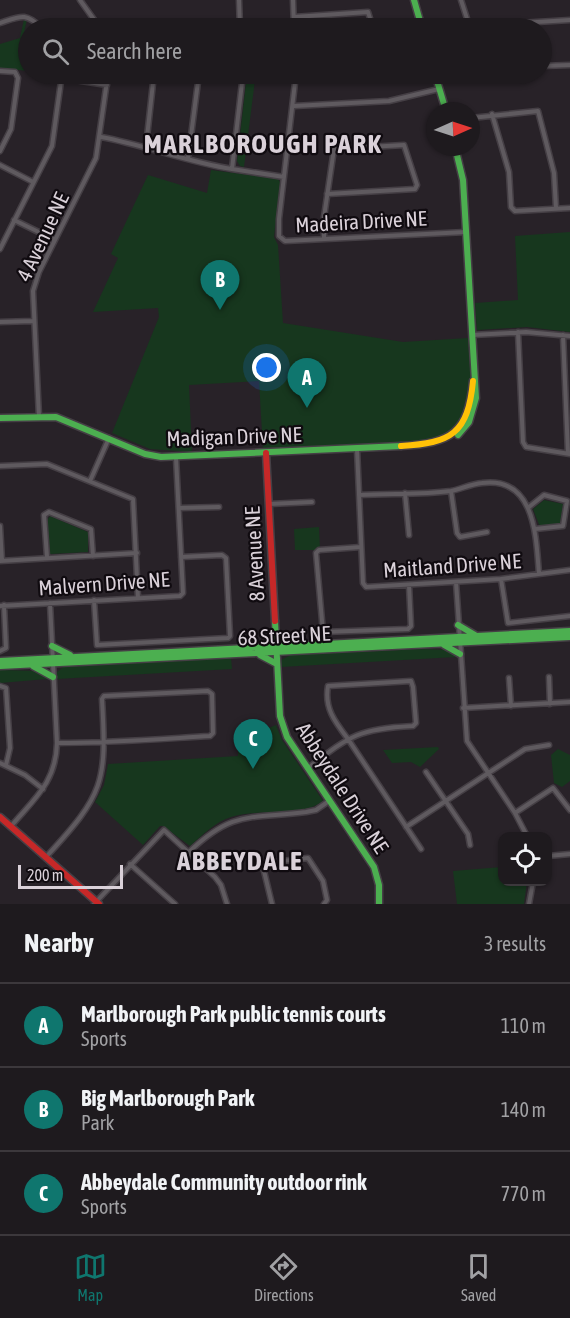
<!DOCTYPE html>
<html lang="en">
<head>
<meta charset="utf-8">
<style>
  :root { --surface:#1e1a1e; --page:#262327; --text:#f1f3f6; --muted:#a1a1a4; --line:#3c383c; --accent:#0f766e }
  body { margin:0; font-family:"Asap Condensed",sans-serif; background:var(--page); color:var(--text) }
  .controls { position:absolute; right:18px; bottom:18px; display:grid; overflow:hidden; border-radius:12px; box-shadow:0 2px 4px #0004 }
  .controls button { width:54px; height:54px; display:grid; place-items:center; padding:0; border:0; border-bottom:2px solid var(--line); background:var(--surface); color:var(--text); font:30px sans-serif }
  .compass { position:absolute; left:426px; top:102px; width:54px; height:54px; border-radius:50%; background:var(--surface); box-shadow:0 2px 4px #0004; rotate:87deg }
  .scale { position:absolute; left:18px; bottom:15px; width:105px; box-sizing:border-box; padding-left:6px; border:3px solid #dad1d9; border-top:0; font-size:16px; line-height:21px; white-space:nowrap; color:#dad1d9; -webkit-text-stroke:4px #100b10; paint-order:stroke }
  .you { position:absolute; left:267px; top:368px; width:21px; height:21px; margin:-15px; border:4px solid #fff; border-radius:50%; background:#1a73e8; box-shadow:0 0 0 9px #1a73e833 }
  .badge { display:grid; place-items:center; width:39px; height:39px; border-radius:50%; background:var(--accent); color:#fff; font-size:20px; font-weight:700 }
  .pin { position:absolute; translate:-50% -50px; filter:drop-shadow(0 2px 3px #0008) }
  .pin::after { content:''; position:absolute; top:32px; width:21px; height:18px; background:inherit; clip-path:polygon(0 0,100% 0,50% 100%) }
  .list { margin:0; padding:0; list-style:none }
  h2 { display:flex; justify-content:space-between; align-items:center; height:78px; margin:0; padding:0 24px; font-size:26px }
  h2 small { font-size:20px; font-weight:400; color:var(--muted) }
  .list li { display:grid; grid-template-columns:39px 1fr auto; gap:18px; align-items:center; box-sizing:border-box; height:84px; padding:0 24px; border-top:2px solid var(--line) }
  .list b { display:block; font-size:22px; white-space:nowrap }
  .list p { margin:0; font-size:20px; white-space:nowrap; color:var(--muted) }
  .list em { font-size:20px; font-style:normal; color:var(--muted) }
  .icon { flex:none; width:33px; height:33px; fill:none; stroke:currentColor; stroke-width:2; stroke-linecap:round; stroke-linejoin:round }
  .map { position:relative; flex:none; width:570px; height:904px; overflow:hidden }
  .search { position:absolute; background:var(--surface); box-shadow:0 2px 4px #0004; left:18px; right:18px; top:18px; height:66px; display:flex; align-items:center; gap:15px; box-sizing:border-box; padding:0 21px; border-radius:33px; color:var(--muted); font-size:22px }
  .sheet { height:330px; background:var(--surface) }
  nav { display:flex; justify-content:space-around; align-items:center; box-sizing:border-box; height:84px; border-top:2px solid var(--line); background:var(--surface); font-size:16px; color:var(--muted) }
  nav a { display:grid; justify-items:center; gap:3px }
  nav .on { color:var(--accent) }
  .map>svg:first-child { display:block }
  .green { fill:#17371e }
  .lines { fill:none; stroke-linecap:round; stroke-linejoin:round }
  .street-casing { stroke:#453f45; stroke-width:7 }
  .fast-casing { stroke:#453f45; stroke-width:9 }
  .slow-casing { stroke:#453f45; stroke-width:9 }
  .jam-casing { stroke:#453f45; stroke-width:9 }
  .street { stroke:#5f5a5f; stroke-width:4 }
  .fast { stroke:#4caf50; stroke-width:6 }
  .slow { stroke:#ffc107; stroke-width:6 }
  .jam { stroke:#c62828; stroke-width:6 }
  .labels { text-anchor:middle; stroke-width:4.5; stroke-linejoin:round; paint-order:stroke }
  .street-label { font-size:21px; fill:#dad1d9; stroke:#100b10 }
  .district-label { font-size:27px; font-weight:bold; letter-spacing:1.5px; fill:#dad1d9; stroke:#100b10 }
</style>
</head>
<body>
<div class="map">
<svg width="570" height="904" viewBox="0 0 570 904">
  <rect width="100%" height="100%" fill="#282228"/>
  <!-- green -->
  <path class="green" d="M24 19H27L23 38 28 43V71L0 68V44L20 38Z
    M247 74H255V80L244 167 240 166 237 161Z
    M211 170 278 179 280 182 274 237 278 245 283 323 403 342 468 338C470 380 481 427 431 441L263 450 259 381 189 385 192 452 150 449 112 433 159 317 158 308 93 312 118 258 111 254 148 175 207 193Z
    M570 232V332L527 327 477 330 475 303 518 300 515 236Z
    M544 500 563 504 560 524 540 527 533 509Z
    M50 516 88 532V552L50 554 47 520Z
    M319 527 320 550 316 553 313 550H295L294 529Z
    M424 649 448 650 456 657 281 667V660L291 655Z
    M231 658 232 669 57 679V672L63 667Z
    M0 670 37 671 47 676V679L0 683Z
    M276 725 282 740 323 801C301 818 258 808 231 817 215 822 203 835 190 846L163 826H160L143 845 95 802 104 785 108 764 238 756V740Z
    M438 747 439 749 420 767 411 762 392 763 383 750Z
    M558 749 570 755V781L562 787 554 783 551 755Z
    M502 867V882H527L524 904H457L453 871Z"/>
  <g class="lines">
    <defs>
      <path id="street" d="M80 0 100 28
        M239 0 240 28
        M293 0 294 28
        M461 0 470 28
        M294 17 368 12 373 28
        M0 23C21 16 25 12 42 28
        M469 26 570 20
        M542 66 570 65
        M0 71 15 72 18 78 11 129 0 151
        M296 74 279 219V236L285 241 466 232
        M62 78 107 85
        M294 106 389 101 439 89
        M492 114 509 172 511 207 515 211 570 208
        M471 118 538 111 554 173 556 208
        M101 137C145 145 187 162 232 169L243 74
        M146 146 154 74
        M188 159 199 74
        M0 165 33 182
        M232 169 284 177
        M14 220 55 240
        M324 238V217L334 149 404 145 417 185 415 189 327 194
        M0 249 52 146 62 74
        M0 322 33 321
        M518 332 523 442 526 447 570 454
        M472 335 526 332 570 336
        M563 335 568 453
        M39 417 33 291 39 272 96 158 108 74
        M357 449 363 583 366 587 501 579 570 570
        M0 466 47 464 133 499 138 598
        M90 481 109 438
        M451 491 457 533 460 537 487 532
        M405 493 409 535
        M359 495C389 493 420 495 451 491 461 489 471 484 482 483 536 476 536 538 539 574
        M269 504 312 502
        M529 507 544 495 567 501 563 526 535 529
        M179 508 219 507
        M0 526 2 561
        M361 547 319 550 316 553 323 632 408 629 411 626 409 585
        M47 557 44 515 49 512 91 529 93 556
        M0 561 137 553
        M501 579 508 623 570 616
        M456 582 467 741 515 813 527 836
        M94 600 97 645 228 638 230 636 226 558 222 555 181 557
        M0 606 180 596 183 593 176 458
        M0 651 6 648 4 605
        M549 677 550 704
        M509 678 511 706
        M0 686 6 688 10 748 6 765
        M463 708 570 702
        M0 763 25 775 43 789
        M308 768C351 735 358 729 413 726L416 723 413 687 411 681 328 686C324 708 335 722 348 739L421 849
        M426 772 468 834 470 845
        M515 813 553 788 570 810
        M12 825C35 798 56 782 57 743L50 603
        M406 827 525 749 549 745
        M189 852C233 810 250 819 306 812L316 810 329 801
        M548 856 570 854
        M46 857C104 794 107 783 102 699L104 696 208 691 212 694 213 733 210 736C159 739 108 743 57 743
        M130 864 175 904
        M94 904 164 830 215 877 221 885 227 904
        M272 904 263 867 265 863 308 858 323 881 327 900 324 904
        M529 904 533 882"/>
      <path id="fast" d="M414 0 422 28
        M435 74 446 111
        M455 147 463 180 476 398 469 422 458 435
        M0 418 56 417 145 454 161 457 401 446
        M275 621 280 716 287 737 374 867 379 885V904
        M458 625 475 635
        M276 634 295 645
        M444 645 460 654
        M52 646 70 655
        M260 655 277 664
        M0 661 570 631
        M0 666 570 637
        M33 666 53 677"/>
      <path id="slow" d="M401 446C451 443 468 434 473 381"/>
      <path id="jam" d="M266 453 275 621
        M0 817 99 904"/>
    </defs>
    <!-- street casing -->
    <use href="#street" class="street-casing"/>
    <!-- fast casing -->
    <use href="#fast" class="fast-casing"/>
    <!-- slow casing -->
    <use href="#slow" class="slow-casing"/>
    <!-- jam casing -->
    <use href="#jam" class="jam-casing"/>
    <!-- street -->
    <use href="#street" class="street"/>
    <!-- fast -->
    <use href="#fast" class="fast"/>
    <!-- slow -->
    <use href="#slow" class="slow"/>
    <!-- jam -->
    <use href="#jam" class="jam"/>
  </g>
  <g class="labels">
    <!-- street labels -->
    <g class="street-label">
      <text transform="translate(361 222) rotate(-3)" y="7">Madeira Drive NE</text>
      <text transform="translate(43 237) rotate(-65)" y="7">4 Avenue NE</text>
      <text transform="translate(234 437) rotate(-2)" y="7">Madigan Drive NE</text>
      <text transform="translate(255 554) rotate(-93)" y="7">8 Avenue NE</text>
      <text transform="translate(452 566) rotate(-4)" y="7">Maitland Drive NE</text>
      <text transform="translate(104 584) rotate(-4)" y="7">Malvern Drive NE</text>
      <text transform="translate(284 636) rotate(-3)" y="7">68 Street NE</text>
      <text transform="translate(342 788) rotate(57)" y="7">Abbeydale Drive NE</text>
    </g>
    <!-- district labels -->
    <g class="district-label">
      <text x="263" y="153">MARLBOROUGH PARK</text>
      <text x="240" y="870">ABBEYDALE</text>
    </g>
  </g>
</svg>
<div class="controls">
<button><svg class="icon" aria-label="locate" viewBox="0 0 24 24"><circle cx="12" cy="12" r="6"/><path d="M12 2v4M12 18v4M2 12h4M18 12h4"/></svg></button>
</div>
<svg class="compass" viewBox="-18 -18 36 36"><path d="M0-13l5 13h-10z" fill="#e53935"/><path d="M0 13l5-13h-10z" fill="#a1a1a4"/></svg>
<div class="scale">200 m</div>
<div class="you"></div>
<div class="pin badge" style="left:307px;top:408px">A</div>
<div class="pin badge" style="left:220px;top:310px">B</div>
<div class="pin badge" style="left:253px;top:769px">C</div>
<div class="search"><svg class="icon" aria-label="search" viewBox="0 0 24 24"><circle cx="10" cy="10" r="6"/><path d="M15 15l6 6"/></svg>Search here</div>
</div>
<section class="sheet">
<h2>Nearby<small>3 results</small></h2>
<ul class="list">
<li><span class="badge">A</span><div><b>Marlborough Park public tennis courts</b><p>Sports</p></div><em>110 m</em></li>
<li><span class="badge">B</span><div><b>Big Marlborough Park</b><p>Park</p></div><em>140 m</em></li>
<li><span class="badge">C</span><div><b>Abbeydale Community outdoor rink</b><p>Sports</p></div><em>770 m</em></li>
</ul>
</section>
<nav>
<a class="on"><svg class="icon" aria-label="map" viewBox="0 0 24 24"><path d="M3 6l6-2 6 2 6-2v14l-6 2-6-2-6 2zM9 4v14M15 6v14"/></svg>Map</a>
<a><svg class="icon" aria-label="directions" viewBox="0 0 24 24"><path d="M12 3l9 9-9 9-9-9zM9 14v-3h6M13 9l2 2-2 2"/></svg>Directions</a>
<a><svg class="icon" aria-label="saved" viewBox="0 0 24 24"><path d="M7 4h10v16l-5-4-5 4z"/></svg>Saved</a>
</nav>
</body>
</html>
